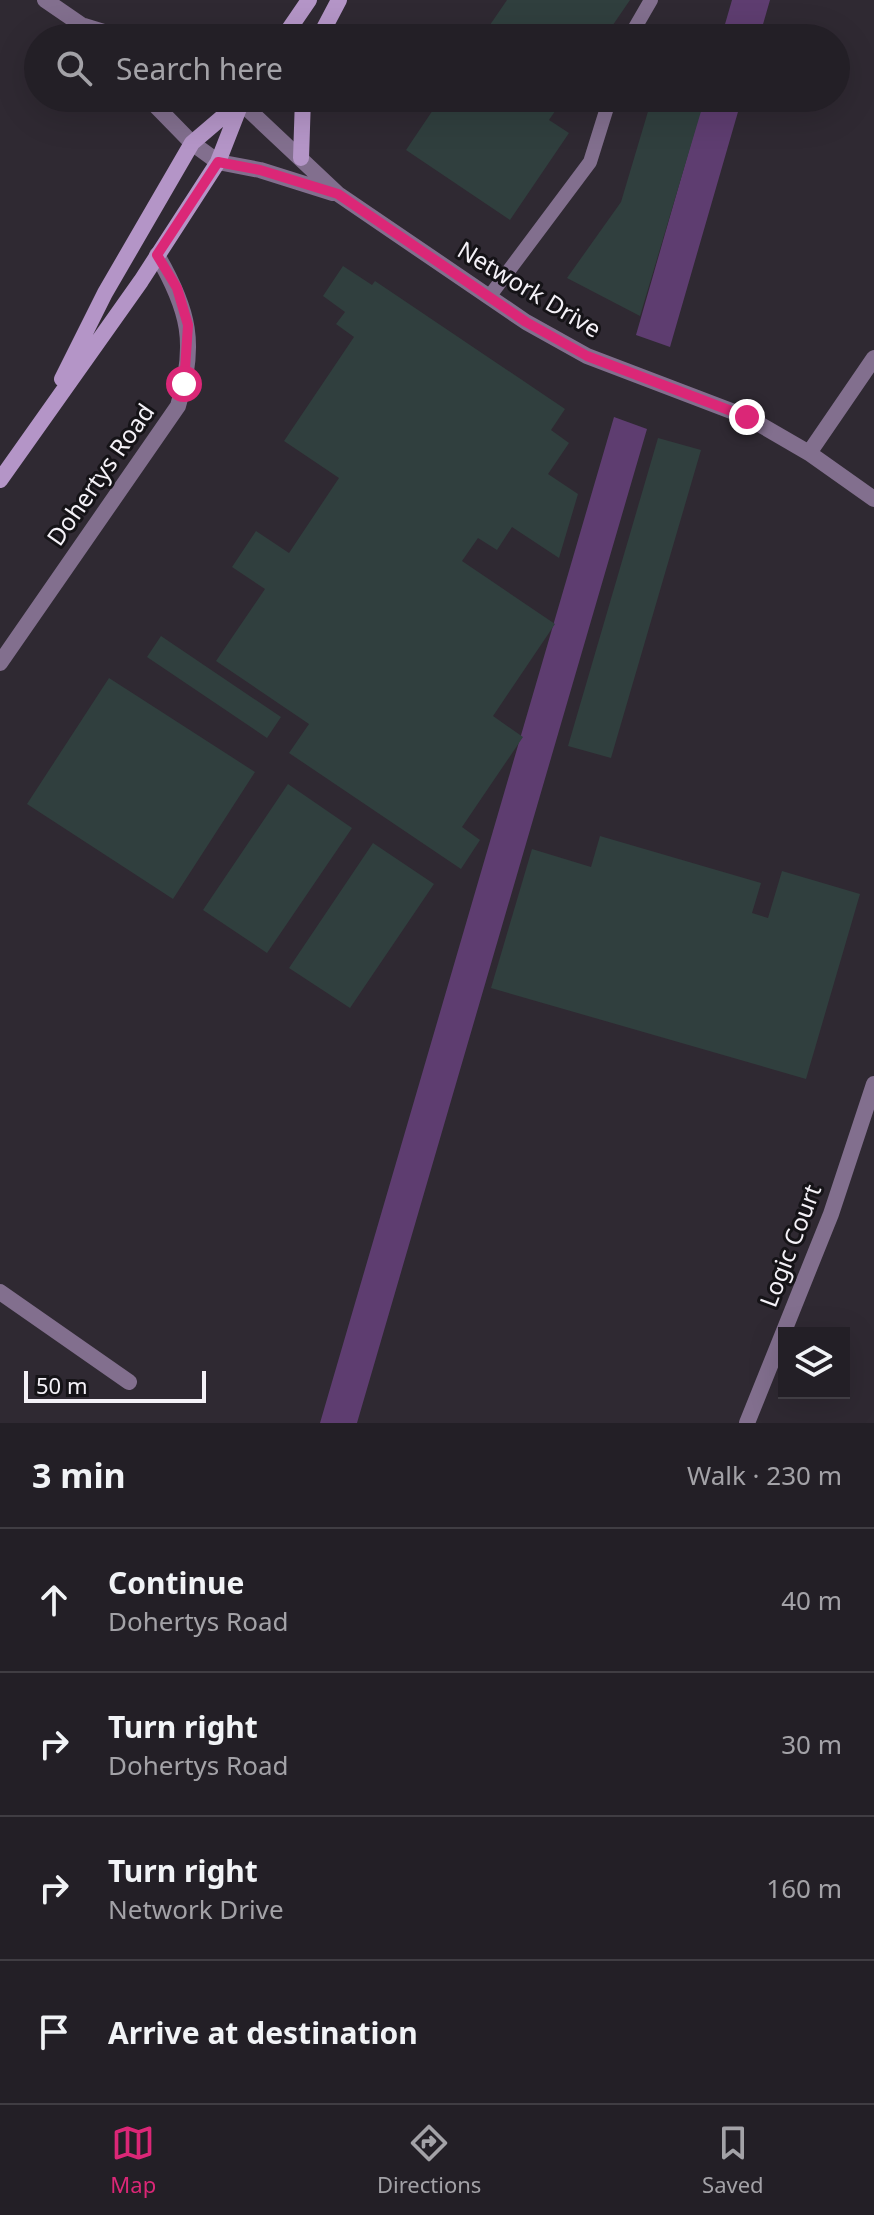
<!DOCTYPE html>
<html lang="en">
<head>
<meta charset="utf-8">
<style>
  :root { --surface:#231f26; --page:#2b272e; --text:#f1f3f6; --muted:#a3a2a7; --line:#403d43; --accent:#db2777 }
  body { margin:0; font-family:"Noto Sans",sans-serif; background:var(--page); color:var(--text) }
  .controls { position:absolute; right:24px; bottom:24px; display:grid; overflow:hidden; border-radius:0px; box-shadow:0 8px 32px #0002 }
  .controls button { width:72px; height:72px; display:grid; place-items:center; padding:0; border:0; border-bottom:2px solid var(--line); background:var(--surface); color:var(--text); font:40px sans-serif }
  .scale { position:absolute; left:24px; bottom:20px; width:182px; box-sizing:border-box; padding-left:8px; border:4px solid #f4f1f7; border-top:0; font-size:22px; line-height:28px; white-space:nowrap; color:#f4f1f7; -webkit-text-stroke:6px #151317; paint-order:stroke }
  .stop { position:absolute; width:24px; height:24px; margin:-18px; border:6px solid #db2777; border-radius:50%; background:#fff }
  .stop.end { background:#db2777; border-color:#fff; box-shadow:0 2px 8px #0008 }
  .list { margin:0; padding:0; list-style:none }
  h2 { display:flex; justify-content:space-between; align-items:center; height:104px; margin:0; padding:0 32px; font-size:34px }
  h2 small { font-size:26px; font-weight:400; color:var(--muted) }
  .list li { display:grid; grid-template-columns:52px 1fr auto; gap:24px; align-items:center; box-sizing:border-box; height:144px; padding:0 32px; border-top:2px solid var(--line) }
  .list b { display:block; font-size:30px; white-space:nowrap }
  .list p { margin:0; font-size:26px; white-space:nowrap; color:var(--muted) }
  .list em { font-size:26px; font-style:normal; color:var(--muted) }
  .icon { flex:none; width:44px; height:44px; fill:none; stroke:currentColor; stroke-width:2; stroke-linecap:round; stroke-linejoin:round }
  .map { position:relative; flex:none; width:874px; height:1423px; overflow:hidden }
  .search { position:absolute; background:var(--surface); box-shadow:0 8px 32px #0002; left:24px; right:24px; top:24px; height:88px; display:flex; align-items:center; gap:20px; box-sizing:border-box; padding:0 28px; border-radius:44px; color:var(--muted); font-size:30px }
  .sheet { height:680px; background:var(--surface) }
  nav { display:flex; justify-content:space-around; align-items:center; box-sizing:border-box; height:112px; border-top:2px solid var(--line); background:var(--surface); font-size:22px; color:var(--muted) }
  nav a { display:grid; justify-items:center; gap:4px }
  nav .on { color:var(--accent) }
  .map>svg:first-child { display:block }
  .green { fill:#5e3d70 }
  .building { fill:#303f3e }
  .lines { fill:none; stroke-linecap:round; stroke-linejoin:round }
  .lane { stroke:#826f8e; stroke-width:14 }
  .street { stroke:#826f8e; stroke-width:16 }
  .secondary { stroke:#b495c7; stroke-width:16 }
  .route { stroke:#db2777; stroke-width:10 }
  .labels { text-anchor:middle; stroke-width:6; stroke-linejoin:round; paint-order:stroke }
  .street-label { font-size:24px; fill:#f4f1f7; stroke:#151317 }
</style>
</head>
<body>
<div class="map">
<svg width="874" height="1423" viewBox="0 0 874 1423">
  <rect width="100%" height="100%" fill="#2f2932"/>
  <!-- green -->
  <path class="green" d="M732 0H770L759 38H721Z
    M704 98H742L670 347 636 335Z
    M614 417 647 429 357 1423H320Z"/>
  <!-- building -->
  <path class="building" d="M507 0H630L604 38H481Z
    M671 29 704 37V38H669Z
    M441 98H564L549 120 569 133 510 220 406 150Z
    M652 98H705L640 316 567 278 621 202Z
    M343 266 372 285 375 281 565 409 551 430 569 443 548 474 578 494 559 558 512 527 497 550 478 538 462 561 555 624 493 716 523 737 462 827 480 840 461 869 289 753 309 724 216 661 265 589 232 567 256 531 289 553 339 478 284 441 354 337 336 324 345 312 323 296Z
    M658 438 701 450 611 758 568 746Z
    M161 636 281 717 267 738 147 657Z
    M109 678 255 772 173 899 27 804Z
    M288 784 352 828 267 953 203 910Z
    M600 836 761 883 752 913 768 918 782 871 860 894 806 1079 491 988 532 849 591 867Z
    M373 843 434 884 350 1008 289 968Z"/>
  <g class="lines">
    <!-- lane -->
    <path class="lane" d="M629 38 651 0
      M489 297 590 162 610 98"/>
    <!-- street -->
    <path class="street" d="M45 0 83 26 94 38
      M84 26 123 38
      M148 98 192 143 218 162 260 170 333 193
      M236 98 338 194 526 322 587 356 747 417 809 453 874 499
      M809 453 874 358
      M0 663 178 406C197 344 189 310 157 255
      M0 1292 129 1382
      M747 1423 831 1214 874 1084"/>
    <!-- secondary -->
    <path class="secondary" d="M283 38 309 0
      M319 38 339 0
      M301 158 303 98
      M62 379 105 293 192 143 240 102
      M0 480 141 281 218 162 243 98"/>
  </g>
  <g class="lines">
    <!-- route -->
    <path class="route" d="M184 384 188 325 177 288 157 255 218 162 260 170 338 194 526 322 587 356 747 417"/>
  </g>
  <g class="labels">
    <!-- street labels -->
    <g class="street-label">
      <text transform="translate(529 290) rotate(31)" y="8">Network Drive</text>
      <text transform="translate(101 475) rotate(-55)" y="8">Dohertys Road</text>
      <text transform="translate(791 1246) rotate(-69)" y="8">Logic Court</text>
    </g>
  </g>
</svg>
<div class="controls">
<button><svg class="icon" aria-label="layers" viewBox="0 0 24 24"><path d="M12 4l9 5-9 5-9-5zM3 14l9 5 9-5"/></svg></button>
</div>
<div class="scale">50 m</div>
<div class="stop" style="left:184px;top:384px"></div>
<div class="stop end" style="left:747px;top:417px"></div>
<div class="search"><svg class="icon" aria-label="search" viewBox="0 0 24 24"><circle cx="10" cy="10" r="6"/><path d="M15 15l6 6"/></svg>Search here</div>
</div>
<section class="sheet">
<h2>3 min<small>Walk · 230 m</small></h2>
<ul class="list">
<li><svg class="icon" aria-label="ahead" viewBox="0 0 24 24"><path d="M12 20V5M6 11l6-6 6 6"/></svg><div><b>Continue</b><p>Dohertys Road</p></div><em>40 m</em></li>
<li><svg class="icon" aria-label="right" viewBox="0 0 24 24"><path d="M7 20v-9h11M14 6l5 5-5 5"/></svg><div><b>Turn right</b><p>Dohertys Road</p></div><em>30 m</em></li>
<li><svg class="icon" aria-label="right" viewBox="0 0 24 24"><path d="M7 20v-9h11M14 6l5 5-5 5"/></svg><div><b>Turn right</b><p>Network Drive</p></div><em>160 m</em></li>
<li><svg class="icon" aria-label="arrive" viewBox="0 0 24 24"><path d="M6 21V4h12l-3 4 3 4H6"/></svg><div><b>Arrive at destination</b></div></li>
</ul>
</section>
<nav>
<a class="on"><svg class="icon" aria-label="map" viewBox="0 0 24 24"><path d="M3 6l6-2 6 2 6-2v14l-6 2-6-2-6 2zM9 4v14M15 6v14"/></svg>Map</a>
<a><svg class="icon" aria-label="directions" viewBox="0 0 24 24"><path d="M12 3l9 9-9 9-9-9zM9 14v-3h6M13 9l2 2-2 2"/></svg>Directions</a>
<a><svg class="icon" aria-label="saved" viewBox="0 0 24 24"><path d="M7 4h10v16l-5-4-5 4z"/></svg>Saved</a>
</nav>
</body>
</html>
